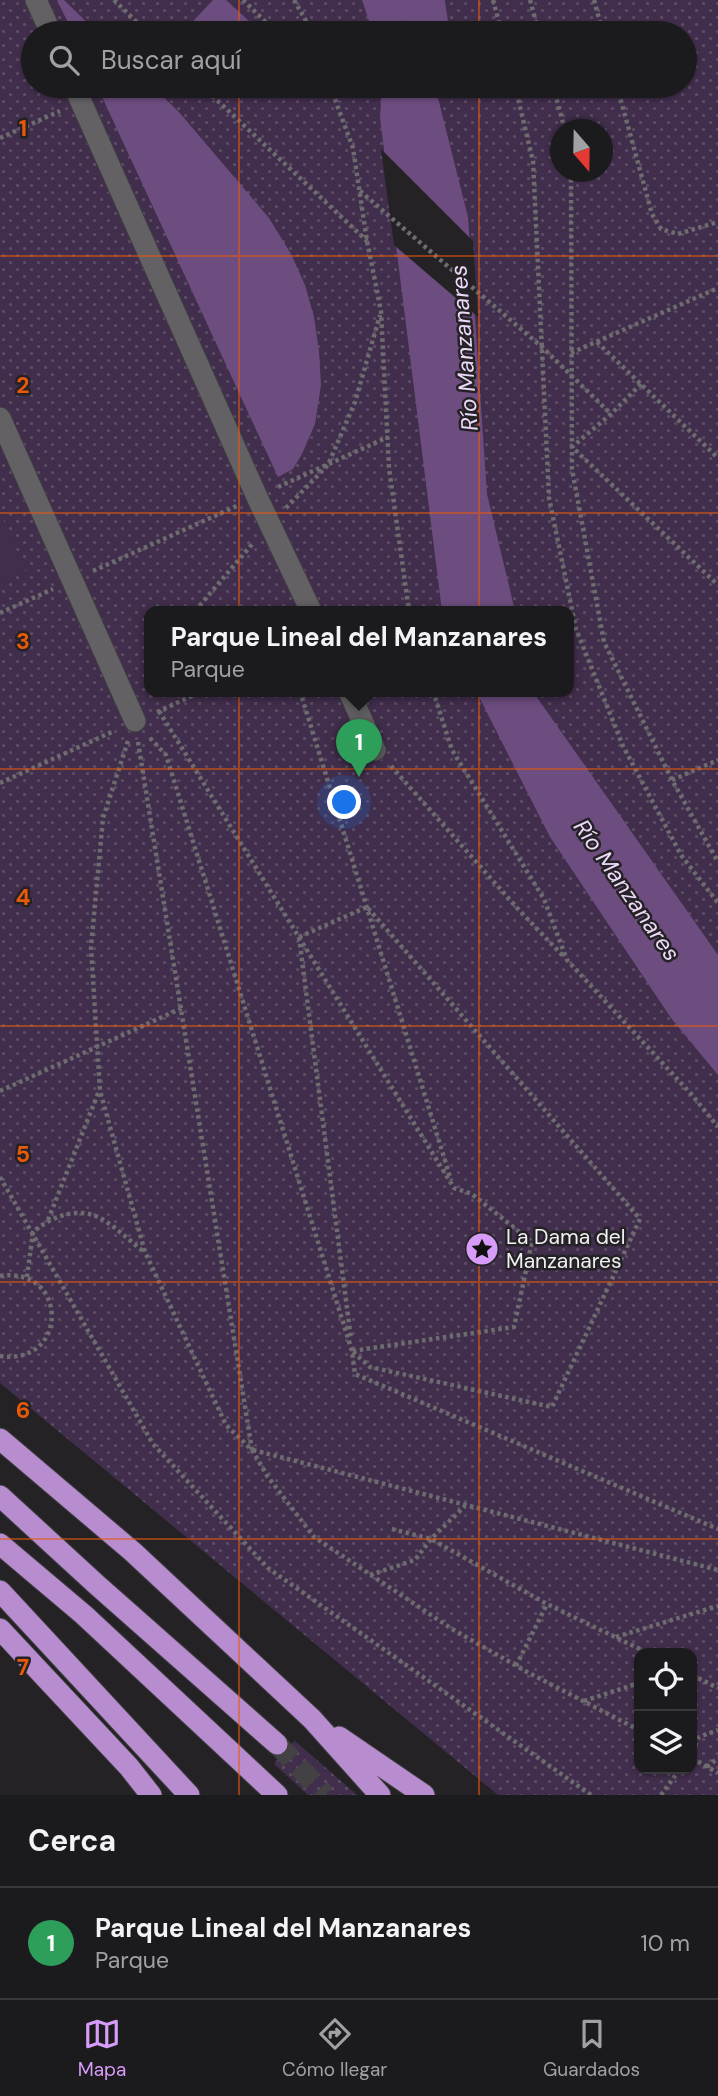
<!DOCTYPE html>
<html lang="es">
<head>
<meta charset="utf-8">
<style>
  :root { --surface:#1b1a1c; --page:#282729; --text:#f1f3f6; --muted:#a0a1a3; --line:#39383b; --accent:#d79bf9 }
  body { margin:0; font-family:"DM Sans",sans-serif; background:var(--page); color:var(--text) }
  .controls { position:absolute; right:21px; bottom:21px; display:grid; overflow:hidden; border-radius:14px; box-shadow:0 2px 5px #0004 }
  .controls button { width:63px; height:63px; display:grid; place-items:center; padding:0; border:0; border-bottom:2px solid var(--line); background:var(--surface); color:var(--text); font:35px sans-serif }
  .compass { position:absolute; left:550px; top:119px; width:63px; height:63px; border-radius:50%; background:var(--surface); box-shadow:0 2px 5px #0004; rotate:160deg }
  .you { position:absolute; left:345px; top:803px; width:24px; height:24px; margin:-18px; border:5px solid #fff; border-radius:50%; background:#1a73e8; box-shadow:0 0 0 10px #1a73e833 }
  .badge { display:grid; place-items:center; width:46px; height:46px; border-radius:50%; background:var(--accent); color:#fff; font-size:23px; font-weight:700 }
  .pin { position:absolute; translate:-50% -58px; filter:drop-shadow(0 2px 4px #0008) }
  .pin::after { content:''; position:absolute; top:37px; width:24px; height:21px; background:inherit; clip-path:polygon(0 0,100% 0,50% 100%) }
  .popup { position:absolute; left:144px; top:606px; width:430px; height:91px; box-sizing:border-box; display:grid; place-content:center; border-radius:14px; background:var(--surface); filter:drop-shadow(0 2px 5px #0005); font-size:23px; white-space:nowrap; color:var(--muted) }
  .popup b { font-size:26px; color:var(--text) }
  .popup::after { content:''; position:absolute; left:50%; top:100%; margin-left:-14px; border:14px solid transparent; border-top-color:var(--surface) }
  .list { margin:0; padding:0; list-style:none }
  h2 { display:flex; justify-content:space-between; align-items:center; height:91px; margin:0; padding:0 28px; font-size:30px }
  h2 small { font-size:23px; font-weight:400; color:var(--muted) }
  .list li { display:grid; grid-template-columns:46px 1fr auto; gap:21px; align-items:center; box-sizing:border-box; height:112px; padding:0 28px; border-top:2px solid var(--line) }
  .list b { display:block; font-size:26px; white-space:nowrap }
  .list p { margin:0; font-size:23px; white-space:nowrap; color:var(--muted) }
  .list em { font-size:23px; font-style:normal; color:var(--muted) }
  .icon { flex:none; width:38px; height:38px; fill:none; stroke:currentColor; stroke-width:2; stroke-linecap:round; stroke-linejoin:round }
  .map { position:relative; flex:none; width:718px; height:1795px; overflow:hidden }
  .search { position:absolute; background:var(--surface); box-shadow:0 2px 5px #0004; left:21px; right:21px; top:21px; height:77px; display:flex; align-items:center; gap:18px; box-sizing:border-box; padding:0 24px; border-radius:38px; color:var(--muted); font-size:26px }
  .sheet { height:203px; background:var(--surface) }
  nav { display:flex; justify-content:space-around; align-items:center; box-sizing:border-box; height:98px; border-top:2px solid var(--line); background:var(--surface); font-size:19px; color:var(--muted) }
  nav a { display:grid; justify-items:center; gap:4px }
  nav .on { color:var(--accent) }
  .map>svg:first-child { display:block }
  .green { fill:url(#green-dots); fill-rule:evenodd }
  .pitch { fill:#412e4c }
  .water { fill:#6d4d7f }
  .pier { fill:#242225 }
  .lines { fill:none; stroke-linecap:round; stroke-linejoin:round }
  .river { stroke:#6d4d7f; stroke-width:47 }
  .highway-tunnel { stroke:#434144; stroke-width:21; stroke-dasharray:21 10; stroke-linecap:butt }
  .minor-casing { stroke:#3f3e40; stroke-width:23 }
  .highway-casing { stroke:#3f3e40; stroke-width:23 }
  .path { stroke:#6d6c6e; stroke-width:4.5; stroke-dasharray:3.5 3.5; stroke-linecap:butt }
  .minor { stroke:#636164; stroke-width:21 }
  .highway { stroke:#b78dcf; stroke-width:21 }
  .grid { fill:none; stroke:#e8590c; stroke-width:2; stroke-opacity:0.55 }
  .labels { text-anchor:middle; stroke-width:5; stroke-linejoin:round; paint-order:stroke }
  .poi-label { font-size:21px; fill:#f0eff1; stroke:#242225; text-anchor:start }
  .water-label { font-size:23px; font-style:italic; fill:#ecd9f8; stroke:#242225 }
  .grid-label { font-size:23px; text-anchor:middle; font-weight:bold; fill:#e8590c; stroke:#242225; stroke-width:5; stroke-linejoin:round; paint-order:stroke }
</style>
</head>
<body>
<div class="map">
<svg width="718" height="1795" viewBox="0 0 718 1795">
  <defs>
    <pattern id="green-dots" width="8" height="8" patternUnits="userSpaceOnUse" patternTransform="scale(1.75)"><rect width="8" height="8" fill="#412e4c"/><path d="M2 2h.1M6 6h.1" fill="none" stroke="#5d4d66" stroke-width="1.8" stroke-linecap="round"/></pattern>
  </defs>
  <rect width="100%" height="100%" fill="#242225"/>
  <!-- green -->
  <path class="green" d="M0 0H718V1795H498L0 1383ZM33 33H685V86H33ZM560 130H602V172H560ZM149 611H569V691H149ZM639 1653H692V1769H639Z
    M294 1741H295L357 1795H308L274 1764Z"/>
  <!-- pitch -->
  <path class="pitch" d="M0 512 26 572 0 584Z"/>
  <!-- water -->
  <path class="water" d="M57 0H64L98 33H73Z
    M213 0H226L262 33H182Z
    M362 0H414L422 33H373Z
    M97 86H152L179 112 269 218 291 254 305 285 314 317 319 351 321 385 315 424 302 454 293 469 278 477Z
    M382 86H435L468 217 487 494 515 611H442L380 118Z
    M476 691H534L536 696 718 955V1075L671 1018 550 837Z"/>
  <!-- pier -->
  <path class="pier" d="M381 149 473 241 478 317 394 245Z"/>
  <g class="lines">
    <!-- river -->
    <path class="river" d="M421 0 426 33"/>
    <!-- highway-tunnel -->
    <path class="highway-tunnel" d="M277 1744 325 1795"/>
    <defs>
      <path id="minor" d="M36 0 51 33
        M74 86 257 497 311 611
        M0 418 135 721
        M349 691 375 750"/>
      <path id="highway" d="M0 1439 133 1552 312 1719 380 1795
        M0 1496 97 1585 277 1744
        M0 1544 84 1615 277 1795
        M0 1591 189 1795
        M0 1629 129 1767 151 1795
        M339 1737 424 1795"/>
    </defs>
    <!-- minor casing -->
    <use href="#minor" class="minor-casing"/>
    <!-- highway casing -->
    <use href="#highway" class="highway-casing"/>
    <!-- path -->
    <path class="path" d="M114 0 148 33
      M243 0 277 33
      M294 0 305 19 311 33
      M493 0 502 33
      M530 0 539 33
      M594 0 603 33
      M202 86 367 241
      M330 86 353 148 367 241 381 311 389 468 409 611
      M515 86 533 161 549 498 576 629 623 746 681 855 718 903
      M553 86 565 130
      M617 86 652 214 661 229 678 234 718 222
      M100 93 115 86
      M0 138 60 111
      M571 172 572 469 604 642 672 780 718 862
      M360 191 543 348 611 414
      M597 342 718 458
      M571 353 718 288
      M641 384 611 414 572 447 718 585
      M278 487 388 437
      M286 508 328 465 355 402 380 315
      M93 571 239 505
      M195 611 254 542
      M0 613 53 589
      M300 691 451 1180
      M433 691 452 750 544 899 567 960 692 1095 718 1127
      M159 711 454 1188 472 1194 532 1242 514 1327 352 1351
      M157 712 203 691
      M150 738 166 755 352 1351 355 1374 718 1529
      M128 741 103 818 91 947 100 1091 145 1252 226 1425 252 1450 268 1477 314 1537 452 1629 529 1673 639 1730
      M138 742 252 1450
      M391 766 518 909 564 957
      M672 780 718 760
      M0 783 114 731
      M299 937 351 1339
      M299 937 367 907
      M0 1091 182 1008
      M0 1177 153 1444 268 1568 591 1795
      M48 1220 99 1091
      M0 1276C69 1266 69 1366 0 1356
      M27 1277 33 1232C51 1217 77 1206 100 1218 115 1226 130 1241 144 1252
      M353 1352 370 1367 552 1407 640 1219 367 907
      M253 1450 718 1570
      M392 1529 431 1539 547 1604 648 1653
      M370 1575 415 1560 431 1539 465 1506
      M616 1637 718 1606
      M516 1666 547 1604
      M692 1675 718 1688
      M584 1701 639 1683
      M692 1752 699 1737 718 1730
      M692 1758 718 1773
      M707 1767 718 1758
      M661 1795 680 1769"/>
    <!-- minor -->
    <use href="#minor" class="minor"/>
    <!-- highway -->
    <use href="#highway" class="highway"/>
  </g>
  <!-- grid -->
  <path class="grid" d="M239 0V33M479 0V33M239 86V1795M479 86V1795M0 256H718M0 513H718M0 769H718M0 1026H718M0 1282H718M0 1539H718"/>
  <!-- icons -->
  <defs>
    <symbol id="sight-disc" viewBox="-11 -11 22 22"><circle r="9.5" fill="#d79bf9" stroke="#242225"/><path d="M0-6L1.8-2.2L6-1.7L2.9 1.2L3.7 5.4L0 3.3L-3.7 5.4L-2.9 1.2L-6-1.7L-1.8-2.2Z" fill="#111"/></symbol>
  </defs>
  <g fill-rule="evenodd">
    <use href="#sight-disc" x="463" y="1230" width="38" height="38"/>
  </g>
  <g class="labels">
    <!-- poi labels -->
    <g class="poi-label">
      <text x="506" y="1244">La Dama del<tspan x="506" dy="24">Manzanares</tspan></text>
    </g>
    <!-- water labels -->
    <g class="water-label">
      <text transform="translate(464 348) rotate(-94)" y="8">Río Manzanares</text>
      <text transform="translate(627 890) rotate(55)" y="8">Río Manzanares</text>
    </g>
  </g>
  <g class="grid-label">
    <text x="23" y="136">1</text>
    <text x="23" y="393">2</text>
    <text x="23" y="649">3</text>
    <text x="23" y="905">4</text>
    <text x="23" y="1162">5</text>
    <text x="23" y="1418">6</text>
    <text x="23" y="1675">7</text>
  </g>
</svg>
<div class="controls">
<button><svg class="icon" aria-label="locate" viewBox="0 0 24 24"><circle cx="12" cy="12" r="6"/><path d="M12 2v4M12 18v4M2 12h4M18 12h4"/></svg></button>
<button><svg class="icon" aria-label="layers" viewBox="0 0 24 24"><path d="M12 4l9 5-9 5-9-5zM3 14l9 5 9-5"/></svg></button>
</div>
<svg class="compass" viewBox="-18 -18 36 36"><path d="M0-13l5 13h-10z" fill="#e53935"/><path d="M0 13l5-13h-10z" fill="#a0a1a3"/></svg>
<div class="you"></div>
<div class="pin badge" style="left:359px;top:777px;background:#2e9e5b">1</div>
<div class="popup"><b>Parque Lineal del Manzanares</b>Parque</div>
<div class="search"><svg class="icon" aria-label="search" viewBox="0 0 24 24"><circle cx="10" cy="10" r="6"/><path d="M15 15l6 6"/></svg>Buscar aquí</div>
</div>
<section class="sheet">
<h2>Cerca<small></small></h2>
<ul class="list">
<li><span class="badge" style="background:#2e9e5b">1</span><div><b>Parque Lineal del Manzanares</b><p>Parque</p></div><em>10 m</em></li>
</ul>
</section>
<nav>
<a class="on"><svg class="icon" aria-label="map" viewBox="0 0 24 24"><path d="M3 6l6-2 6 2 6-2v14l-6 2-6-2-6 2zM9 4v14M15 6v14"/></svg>Mapa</a>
<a><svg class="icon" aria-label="directions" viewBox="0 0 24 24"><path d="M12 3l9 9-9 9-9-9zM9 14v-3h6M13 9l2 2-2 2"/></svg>Cómo llegar</a>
<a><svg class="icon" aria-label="saved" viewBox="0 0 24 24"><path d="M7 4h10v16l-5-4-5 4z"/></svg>Guardados</a>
</nav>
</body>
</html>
